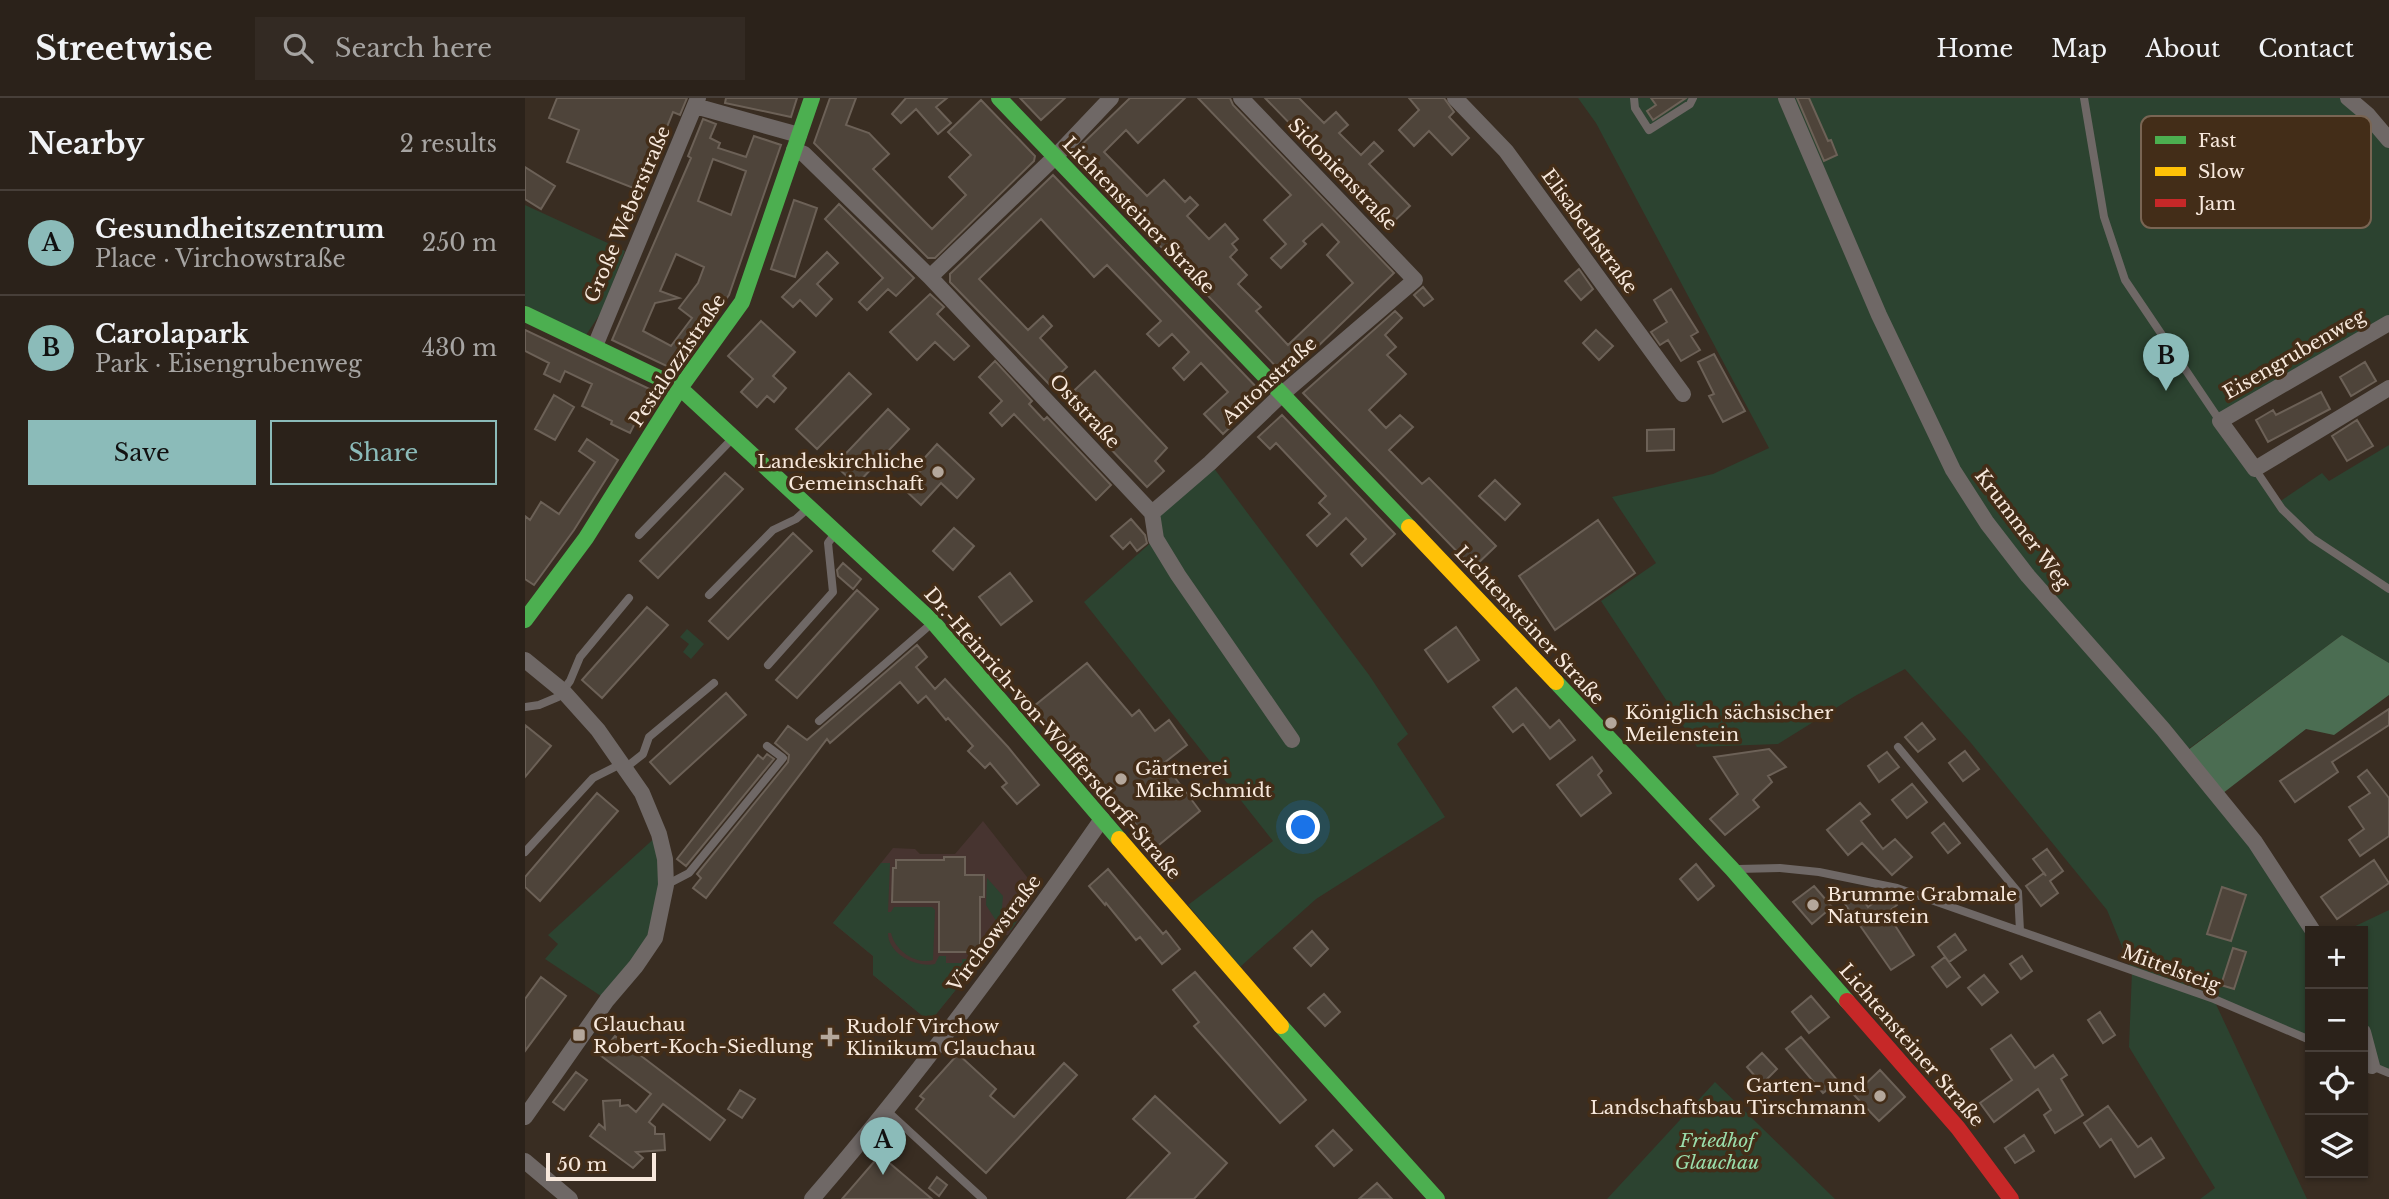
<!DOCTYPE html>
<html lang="en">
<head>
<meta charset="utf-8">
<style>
  :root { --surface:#2b221a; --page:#332a23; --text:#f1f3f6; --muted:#a6a4a2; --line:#473f39; --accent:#8bbbb9 }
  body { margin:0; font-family:"Libre Baskerville",serif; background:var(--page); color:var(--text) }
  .controls { position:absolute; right:21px; bottom:21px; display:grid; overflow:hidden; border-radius:0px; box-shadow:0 2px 5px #0004 }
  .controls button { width:63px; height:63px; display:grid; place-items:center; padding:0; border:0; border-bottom:2px solid var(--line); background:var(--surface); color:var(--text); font:35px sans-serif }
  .scale { position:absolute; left:21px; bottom:18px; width:110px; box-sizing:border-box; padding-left:7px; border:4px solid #f7e8dc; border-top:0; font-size:19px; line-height:24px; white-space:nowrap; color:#f7e8dc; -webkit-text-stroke:5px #432d18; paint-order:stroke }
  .you { position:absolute; left:779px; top:730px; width:24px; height:24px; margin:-18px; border:5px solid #fff; border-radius:50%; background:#1a73e8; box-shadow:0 0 0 10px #1a73e833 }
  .badge { display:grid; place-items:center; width:46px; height:46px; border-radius:50%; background:var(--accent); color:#111; font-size:23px; font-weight:700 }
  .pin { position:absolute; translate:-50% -58px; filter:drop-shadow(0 2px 4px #0008) }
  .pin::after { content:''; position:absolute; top:37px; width:24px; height:21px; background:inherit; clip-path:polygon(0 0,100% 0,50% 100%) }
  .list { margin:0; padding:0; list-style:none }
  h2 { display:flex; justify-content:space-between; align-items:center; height:91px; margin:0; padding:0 28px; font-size:30px }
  h2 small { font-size:23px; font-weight:400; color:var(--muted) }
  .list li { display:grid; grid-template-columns:46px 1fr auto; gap:21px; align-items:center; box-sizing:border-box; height:105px; padding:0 28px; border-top:2px solid var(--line) }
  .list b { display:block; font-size:26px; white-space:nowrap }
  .list p { margin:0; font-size:23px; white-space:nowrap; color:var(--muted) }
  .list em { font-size:23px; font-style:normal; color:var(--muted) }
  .actions { display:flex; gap:14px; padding:21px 28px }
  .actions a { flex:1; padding:16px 0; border:2px solid var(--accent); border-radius:0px; text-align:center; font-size:24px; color:var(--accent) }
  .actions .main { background:var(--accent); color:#111 }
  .icon { flex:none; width:38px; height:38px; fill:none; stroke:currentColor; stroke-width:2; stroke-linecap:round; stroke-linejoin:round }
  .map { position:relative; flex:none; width:1864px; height:1101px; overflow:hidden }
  header { display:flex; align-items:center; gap:42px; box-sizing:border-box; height:98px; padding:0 35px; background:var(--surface); border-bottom:2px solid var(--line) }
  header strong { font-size:33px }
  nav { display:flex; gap:38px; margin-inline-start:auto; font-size:24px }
  .search { width:490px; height:63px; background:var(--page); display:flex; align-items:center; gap:18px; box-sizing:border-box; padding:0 24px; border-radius:0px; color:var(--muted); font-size:26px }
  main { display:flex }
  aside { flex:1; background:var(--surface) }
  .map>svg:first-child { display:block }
  .education { fill:#473430 }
  .green { fill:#2c4330 }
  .forest { fill:#4b6d52 }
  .building { fill:#4e443a; stroke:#6c6157; stroke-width:2; fill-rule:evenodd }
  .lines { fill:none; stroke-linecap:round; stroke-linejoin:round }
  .lane { stroke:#6f6866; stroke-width:8 }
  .street { stroke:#6f6866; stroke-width:16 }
  .fast { stroke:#4caf50; stroke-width:16 }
  .slow { stroke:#ffc107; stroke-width:16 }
  .jam { stroke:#c62828; stroke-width:16 }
  .poi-dot { fill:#b4a79b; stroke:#432d18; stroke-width:2.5 }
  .labels { text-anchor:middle; stroke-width:7; stroke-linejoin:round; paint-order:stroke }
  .street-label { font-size:19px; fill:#f7e8dc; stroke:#432d18 }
  .poi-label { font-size:19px; fill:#f7e8dc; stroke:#432d18; text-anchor:start }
  .park-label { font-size:19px; font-style:italic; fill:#9addab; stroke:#432d18 }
  .key { fill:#432d18; stroke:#796553; stroke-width:2 }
  .key-label { font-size:19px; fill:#f7e8dc }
</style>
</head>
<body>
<header>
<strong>Streetwise</strong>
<div class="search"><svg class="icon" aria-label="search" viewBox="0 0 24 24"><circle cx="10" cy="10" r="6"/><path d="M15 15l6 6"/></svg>Search here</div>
<nav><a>Home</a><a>Map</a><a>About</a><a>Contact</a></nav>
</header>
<main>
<aside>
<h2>Nearby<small>2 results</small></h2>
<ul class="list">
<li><span class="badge">A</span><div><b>Gesundheitszentrum</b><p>Place · Virchowstraße</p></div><em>250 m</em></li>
<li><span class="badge">B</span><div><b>Carolapark</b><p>Park · Eisengrubenweg</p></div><em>430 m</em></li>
</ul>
<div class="actions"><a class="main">Save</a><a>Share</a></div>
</aside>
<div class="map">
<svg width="1864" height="1101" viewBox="0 0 1864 1101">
  <rect width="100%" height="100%" fill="#392d22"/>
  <!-- education -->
  <path class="education" d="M458 723 513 793 483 837 474 838 408 920H400L348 877V858L308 825 368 750 390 751 395 756H430Z"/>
  <!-- green -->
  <path class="green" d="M1053 0H1823L1864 42V223L1691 323 1751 406 1797 375 1804 383 1864 347V565L1817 537 1658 655 1785 833V942L1689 902 1782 1101H1675L1690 1090 1604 949 1607 873 1582 812 1446 645 1380 571 1330 598 1253 646 1172 649 1076 503 1131 465 1087 399 1188 376 1244 350 1071 25Z
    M0 107 100 153 77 213 61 237 0 207Z
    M685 365 844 577 883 636 872 646 920 719 791 801 715 869 663 807 748 743 559 504 630 441 627 415Z
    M162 531 179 546 166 561 158 554 164 546 155 539Z
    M134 736 140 761 130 840 82 902 20 861 33 846 23 837Z
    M356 765H365L363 814H366L369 809H407L410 812 408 862C391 867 370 853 366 835H363C363 856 391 870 410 866L414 858H421V865H437V861H450L459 857 408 920H400L348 877V858L308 825Z
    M462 780 478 798 477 810 492 823 486 832H477L461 807Z
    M1864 812V975L1838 964V833H1820Z
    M1190 984 1310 1101H1082Z"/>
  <!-- forest -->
  <path class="forest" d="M1817 537 1864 565V597L1809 637 1781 631 1693 699 1659 655Z"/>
  <!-- building -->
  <path class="building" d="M32 0H162L155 17 148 14 116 93 42 64 54 32 24 20Z
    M201 0H272L266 19 200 5Z
    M305 0H331L321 27 344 35 364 56 348 71 407 131 441 97 424 79 446 57 423 34 456 2 510 58 509 63 410 160H403L289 45Z
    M381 0H422L411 9 426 25 413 36 391 11 376 25 367 16Z
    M495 0H540L516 22Z
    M605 0H660L613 45 601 32 579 54 622 98 639 82 660 104 665 99 673 107 662 118 684 141 700 126 713 141 707 146 712 152 705 159 722 177 713 186 736 209 731 213 763 247 828 185 802 157 814 144 797 126 778 143 781 146 756 170 746 160 761 146 739 122 766 97 673 0H705L708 7 869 175 761 279 547 56Z
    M740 0H774L799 25 811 14 823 27 814 35 836 57 849 44 858 53 844 66 885 108 864 128Z
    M884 0H919L929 14 924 19 944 40 927 57 904 33 889 48 874 32 894 12Z
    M1126 0H1161L1128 22 1122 13 1131 7Z
    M1272 0H1284L1303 43 1306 42 1312 57 1299 63Z
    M178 21 191 26 185 40 195 45 193 50 221 59 229 38 256 47 204 197 150 272 87 242 166 60 163 58ZM188 61 221 73 206 117 173 103ZM151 156 179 169 173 185 154 210 167 220 146 248 118 233 130 205 154 200 135 193Z
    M0 69 30 88 16 111 0 101Z
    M528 77 737 295V299L698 336 679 316 703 294 676 265 659 282 648 270 664 254 647 236 634 248 622 236 636 223 582 167 569 179 516 121 454 181 503 232 518 218 527 228 515 240 542 269 524 286 425 184V176Z
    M269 102 292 110 270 179 246 171Z
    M314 106 389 180 371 198 363 191 342 212 334 204 358 180 300 121Z
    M302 154 313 165 292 186 307 201 291 218 275 202 268 209 257 199Z
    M1054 171 1068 191 1056 202 1040 183Z
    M898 189 908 201 899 208 889 197Z
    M1146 191 1173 234 1166 238 1175 252 1156 263 1143 242 1135 247 1126 234 1142 224 1129 202Z
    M405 196 419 209 412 216 444 248 429 262 410 244 392 262 365 234Z
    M870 213 877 220 860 237 871 249 862 257 881 276 844 312 861 330 875 317 888 329 864 352 897 386 904 380 971 448 948 470 778 295Z
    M236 223 270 254 248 278 261 290 249 304 242 298 232 309 216 294 228 281 203 258Z
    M0 232 135 296 124 314 117 311 105 335 86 326 87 323 57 308 67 286 40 273 35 284 19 276 24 265 0 253Z
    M1071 232 1088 248 1074 262 1058 245Z
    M1189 256 1220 313 1198 324 1184 298 1189 296 1173 264Z
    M470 263 507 303 504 306 519 322 522 319 586 387 571 402 489 316 477 328 465 315 477 303 454 279Z
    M1840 264 1851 283 1826 298 1815 279Z
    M570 273 642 350 630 363 639 373 622 389 539 302Z
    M324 275 346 296 292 351 271 331Z
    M1796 294 1805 311 1743 344 1731 322 1748 312 1751 317Z
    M29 297 49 309 30 342 10 331Z
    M363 311 384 331 331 387 310 367Z
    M757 317 870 436 837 468 826 456 841 441 821 420 792 448 782 437 805 416 794 405 801 398 751 345 745 351 733 339Z
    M1832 322 1848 348 1822 363 1807 338Z
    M1149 331V352L1122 353V332Z
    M62 341 93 362 49 432 9 487 0 481V418L5 422 16 404 34 416 70 364 54 353Z
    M412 346 449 381 432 400 416 385 396 407 379 391 399 369 395 365Z
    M200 375 218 391 133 480 115 463Z
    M970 382 995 406 980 422 954 398Z
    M606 421 620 437 622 445 612 453 605 444 598 451 586 438Z
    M1073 422 1110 475 1030 532 994 478Z
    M429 430 449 448 428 472 408 453Z
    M268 435 287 453 203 541 184 523Z
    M318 465 336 481 328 491 313 478 312 472Z
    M485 475 507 503 476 527 454 499Z
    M332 492 353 511 272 600 251 582Z
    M122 509 143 527 77 600 57 582Z
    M931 529 954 562 923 584 900 552Z
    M392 547 402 559 391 569 410 591 420 581 483 649 514 687 492 706 477 689 482 685 465 665 460 670 443 653 448 648 423 620 421 622 401 598 393 605 375 584 305 645 302 641 181 800 168 790 176 780 172 776 263 664 264 657 250 645 263 628 282 642Z
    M562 565 607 618 614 612 630 633 644 622 662 647 639 665 675 713 629 751 592 701 591 703 545 644 540 648 508 609Z
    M991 590 1025 630 1034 622 1050 642 1025 661 998 626 988 634 968 609Z
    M201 595 221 617 145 686 125 664Z
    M1864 611V627L1807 664 1813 674 1770 704 1755 683Z
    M1397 625 1410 641 1393 654 1380 639Z
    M0 627 26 648 0 679Z
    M1244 651 1261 669 1243 678 1247 684 1228 702 1234 709 1200 737 1185 721 1213 696 1189 659Z
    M1440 653 1454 671 1438 683 1424 665Z
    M1362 654 1374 669 1354 684 1343 668Z
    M242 656 249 661 161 768 152 761 233 657 238 661Z
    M1067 659 1077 673 1073 677 1086 695 1056 718 1032 687Z
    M1842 672 1864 700V738L1835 758 1824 742 1839 731 1824 709 1845 695 1833 679Z
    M1387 686 1402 704 1382 720 1367 702Z
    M72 695 93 713 15 803 0 789V779Z
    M1335 705 1345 716 1336 723 1358 751 1370 741 1387 759 1367 777 1337 745 1323 757 1302 732Z
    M1419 725 1435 745 1423 755 1407 735Z
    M1522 751 1538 773 1525 783 1533 795 1516 808 1501 788 1519 775 1521 778 1508 761Z
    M419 759H440V777H459V799H455V851H447V854H414V804H367L368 770H371V762H419Z
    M1849 762 1864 785 1812 821 1796 799Z
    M1171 766 1189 788 1173 802 1155 781Z
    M583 771 638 836 641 833 655 851 637 866 615 839 611 842 581 805 580 807 564 788Z
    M1289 788 1307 809 1287 826 1268 804Z
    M1697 789 1721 797 1706 843 1682 836Z
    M1361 795 1372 807 1362 815 1389 857 1366 872 1320 806 1334 796 1343 809Z
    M787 833 803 851 786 868 769 850Z
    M1430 836 1441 852 1424 864 1413 849Z
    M1708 850 1721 854 1709 891 1696 887Z
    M1497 858 1507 873 1496 881 1485 866Z
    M1420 859 1435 879 1422 889 1407 869Z
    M670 874 781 1002 755 1025 669 928 674 924 648 892Z
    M1459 877 1473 894 1457 907 1443 890Z
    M16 879 41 898 0 953V901Z
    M799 896 815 914 800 928 783 910Z
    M1286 898 1304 919 1284 935 1267 914Z
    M1575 914 1590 937 1578 945 1563 922Z
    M1486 937 1510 970 1528 957 1542 977 1536 981 1558 1017 1530 1035 1519 1017 1526 1012 1513 991 1469 1024 1455 1005 1487 982 1466 951Z
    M90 938 200 1022 185 1042 138 1006 124 1024 130 1029V1036H139L140 1052 111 1054 118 1060 108 1070 65 1038 74 1026 80 1031 78 1003 95 1002V1008L103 1007 111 1014 126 996 75 957Z
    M1276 939 1313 983 1298 995 1261 951Z
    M1237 955 1252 971 1237 986 1222 969Z
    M433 956 471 991 465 998 489 1019 539 965 552 977 461 1075 391 1011 399 1001 395 998Z
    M1355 972 1380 999 1354 1023 1329 997Z
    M51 974 62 982 39 1012 28 1004Z
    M215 992 230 1001 217 1020 203 1011Z
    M630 998 702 1065 669 1101H602L645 1055 608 1021Z
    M1583 1008 1613 1049 1626 1040 1639 1060 1610 1079 1586 1041 1575 1049 1559 1025Z
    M808 1032 827 1052 809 1068 791 1048Z
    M1499 1037 1509 1053 1490 1065 1480 1050Z
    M355 1057 407 1101H317Z
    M412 1079 422 1087 414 1098 404 1090Z
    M852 1085 867 1101H834Z"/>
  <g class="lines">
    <!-- lane -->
    <path class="lane" d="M1109 0 1110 10 1124 32 1165 6 1168 0
      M1559 0 1579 119 1600 182 1695 323
      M1730 371 1757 411 1787 440 1864 491
      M114 437 207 341
      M184 497 248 432 271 421 282 411
      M243 567 308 494 303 445 309 437
      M0 609 14 607 33 599 45 583 55 559 104 500
      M294 623 406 526
      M1373 649 1493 794 1495 833
      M99 671 118 656 124 639 189 585
      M0 754 68 680 96 666
      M1213 771 1255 770 1294 774 1372 790 1689 901 1785 942
      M141 787 164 775 258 660 242 648
      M1847 968 1864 975
      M361 1012 458 1101"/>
    <!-- street -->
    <path class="street" d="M930 0 981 53 1158 296
      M1261 0 1354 217 1428 372 1462 425 1503 478 1638 631 1730 744 1788 833
      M1823 0 1842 16 1864 42
      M170 8 274 37
      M269 52 279 56 405 179 627 415 631 441 653 477 767 642
      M405 179 530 59 586 0
      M1864 225 1695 323 1730 371 1864 290
      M70 248 173 0
      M627 415 685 365 756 297 890 182 716 0
      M0 562 38 593 73 632 117 695 134 736 140 761 141 787 130 840 111 868 82 902 0 1019
      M1838 934 1847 968
      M0 1063 45 1101
      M287 1101C391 981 486 852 577 721"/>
    <!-- fast -->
    <path class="fast" d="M474 0 884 429
      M0 216 155 290 408 524 594 741
      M0 522 61 440 155 290 217 204 287 0
      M1031 584 1207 771 1322 903
      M756 928 912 1101"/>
    <!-- slow -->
    <path class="slow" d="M884 429 1031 584
      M594 741 756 928"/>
    <!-- jam -->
    <path class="jam" d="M1322 903 1433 1030 1486 1101"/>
  </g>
  <!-- markers -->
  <g class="poi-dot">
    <circle cx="413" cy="374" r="7"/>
    <circle cx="1086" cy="625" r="7"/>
    <circle cx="596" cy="681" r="7"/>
    <circle cx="1288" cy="807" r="7"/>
    <rect x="47" y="930" width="14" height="14" rx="3.5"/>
    <path d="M301.5 928.5h7v7h7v7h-7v7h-7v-7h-7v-7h7z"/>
    <circle cx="1355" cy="998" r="7"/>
  </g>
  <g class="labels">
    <!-- street labels -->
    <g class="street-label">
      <text transform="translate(818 76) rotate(46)" y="7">Sidonienstraße</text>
      <text transform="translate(102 116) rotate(-67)" y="7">Große Weberstraße</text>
      <text transform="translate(614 117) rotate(46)" y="7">Lichtensteiner Straße</text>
      <text transform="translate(1065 133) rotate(54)" y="7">Elisabethstraße</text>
      <text transform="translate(1769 256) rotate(-30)" y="7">Eisengrubenweg</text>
      <text transform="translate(152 262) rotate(-56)" y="7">Pestalozzistraße</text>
      <text transform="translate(744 282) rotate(-42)" y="7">Antonstraße</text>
      <text transform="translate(560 313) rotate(47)" y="7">Oststraße</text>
      <text transform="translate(1498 431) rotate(53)" y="7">Krummer Weg</text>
      <text transform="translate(1005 527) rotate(47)" y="7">Lichtensteiner Straße</text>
      <text transform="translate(528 635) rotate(49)" y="7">Dr.-Heinrich-von-Wolffersdorff-Straße</text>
      <text transform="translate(469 835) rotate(-53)" y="7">Virchowstraße</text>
      <text transform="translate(1646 870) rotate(20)" y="7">Mittelsteig</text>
      <text transform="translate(1387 947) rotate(49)" y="7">Lichtensteiner Straße</text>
    </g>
    <!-- poi labels -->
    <g class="poi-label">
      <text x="399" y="370" text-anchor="end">Landeskirchliche<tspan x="399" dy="22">Gemeinschaft</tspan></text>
      <text x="1100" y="621">Königlich sächsischer<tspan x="1100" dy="22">Meilenstein</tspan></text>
      <text x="610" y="677">Gärtnerei<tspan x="610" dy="22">Mike Schmidt</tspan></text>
      <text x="1302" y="803">Brumme Grabmale<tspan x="1302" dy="22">Naturstein</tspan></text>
      <text x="68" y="933">Glauchau<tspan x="68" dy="22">Robert-Koch-Siedlung</tspan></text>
      <text x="321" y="935">Rudolf Virchow<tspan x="321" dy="22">Klinikum Glauchau</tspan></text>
      <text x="1341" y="994" text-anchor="end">Garten- und<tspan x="1341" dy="22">Landschaftsbau Tirschmann</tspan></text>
    </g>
    <!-- park labels -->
    <g class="park-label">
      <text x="1192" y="1049">Friedhof<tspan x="1192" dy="22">Glauchau</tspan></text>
    </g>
  </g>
  <!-- legend -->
  <rect x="1616" y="18" width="230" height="112" rx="10" class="key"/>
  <rect x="1630" y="38" width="31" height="8" fill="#4caf50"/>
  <rect x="1630" y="69" width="31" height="9" fill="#ffc107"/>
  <rect x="1630" y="101" width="31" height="8" fill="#c62828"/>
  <g class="key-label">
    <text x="1673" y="49">Fast</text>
    <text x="1673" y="80">Slow</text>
    <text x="1673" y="112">Jam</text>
  </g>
</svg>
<div class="controls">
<button>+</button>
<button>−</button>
<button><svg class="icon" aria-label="locate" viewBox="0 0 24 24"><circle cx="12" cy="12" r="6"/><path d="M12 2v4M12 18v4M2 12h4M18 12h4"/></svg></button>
<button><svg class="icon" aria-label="layers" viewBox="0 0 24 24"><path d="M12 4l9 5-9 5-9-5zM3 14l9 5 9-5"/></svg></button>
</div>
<div class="scale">50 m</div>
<div class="you"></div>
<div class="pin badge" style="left:358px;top:1077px">A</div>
<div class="pin badge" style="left:1641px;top:293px">B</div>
</div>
</main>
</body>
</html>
